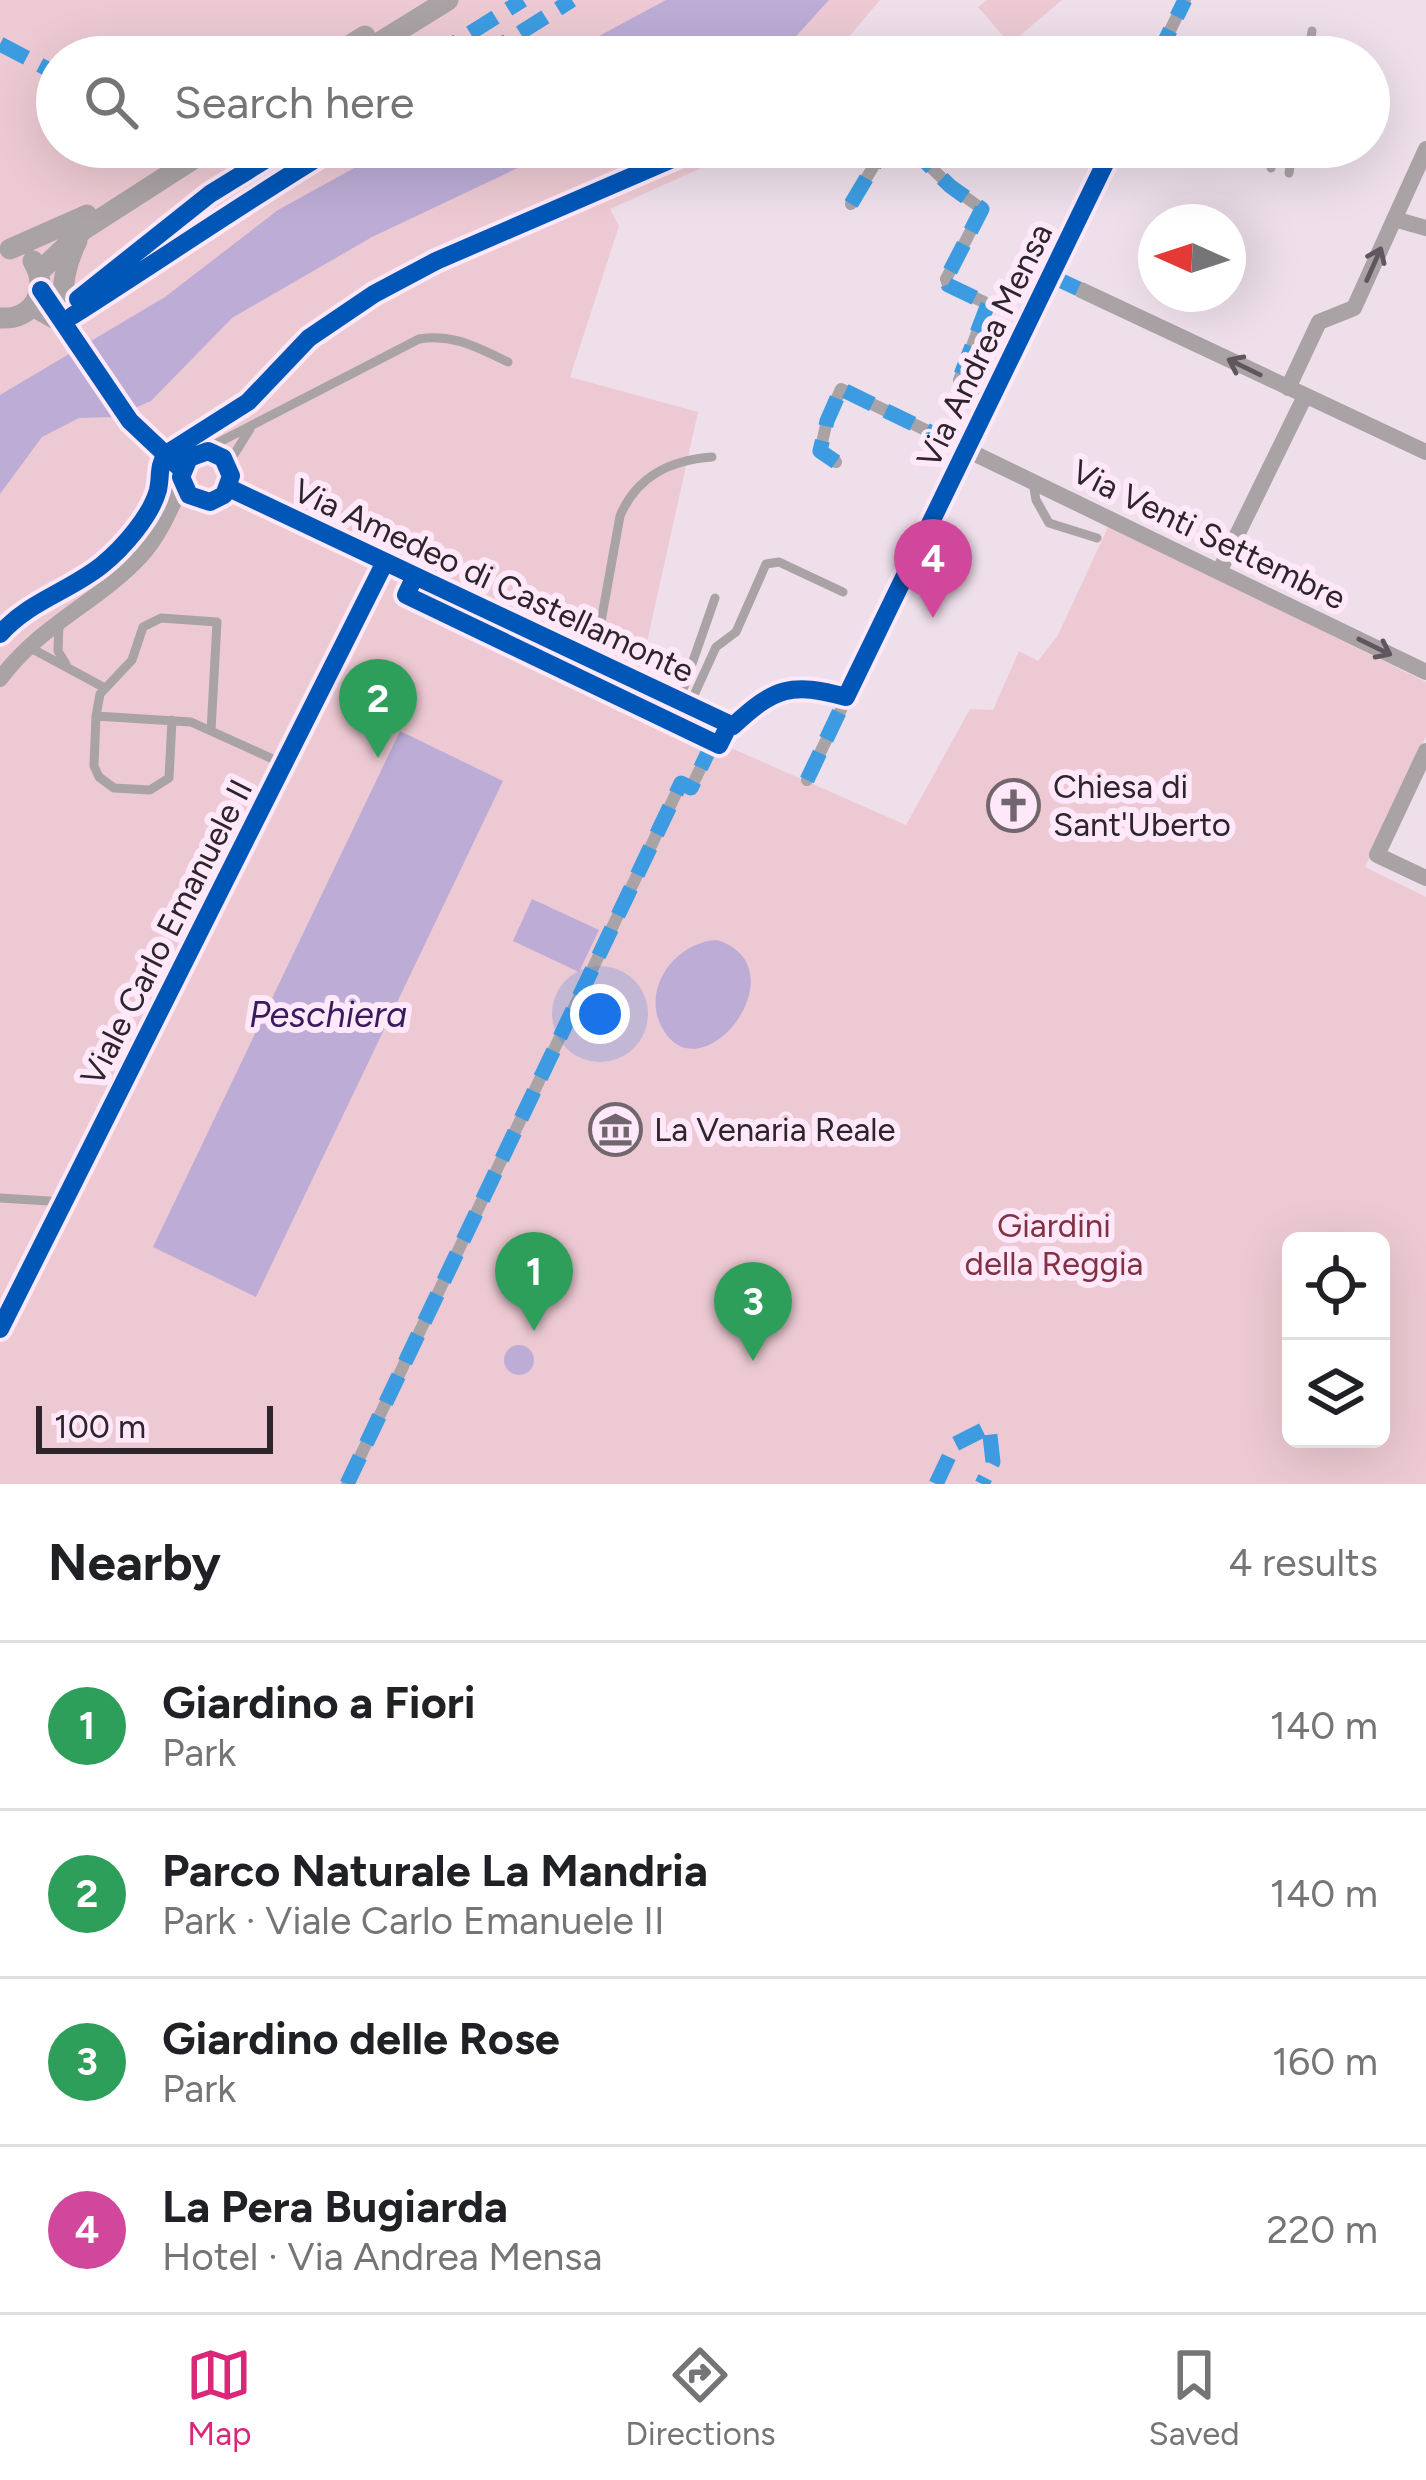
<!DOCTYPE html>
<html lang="en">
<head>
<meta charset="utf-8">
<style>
  :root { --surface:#fff; --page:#f6f6f6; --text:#202124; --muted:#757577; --line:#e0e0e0; --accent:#db2777 }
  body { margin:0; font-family:Figtree,sans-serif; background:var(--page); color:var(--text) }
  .controls { position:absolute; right:36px; bottom:36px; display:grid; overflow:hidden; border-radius:18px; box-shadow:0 12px 48px #0002 }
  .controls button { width:108px; height:108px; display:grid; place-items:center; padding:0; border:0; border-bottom:3px solid var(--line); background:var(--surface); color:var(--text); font:60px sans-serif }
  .compass { position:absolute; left:1138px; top:204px; width:108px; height:108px; border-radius:50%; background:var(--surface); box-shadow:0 12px 48px #0002; rotate:273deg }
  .scale { position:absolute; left:36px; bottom:30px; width:237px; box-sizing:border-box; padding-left:12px; border:6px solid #2e242c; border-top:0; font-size:33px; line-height:42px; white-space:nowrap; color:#2e242c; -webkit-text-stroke:9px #fee8f9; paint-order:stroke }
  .you { position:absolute; left:600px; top:1014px; width:42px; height:42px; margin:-30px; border:9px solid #fff; border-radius:50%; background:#1a73e8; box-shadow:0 0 0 18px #1a73e833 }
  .badge { display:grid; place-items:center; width:78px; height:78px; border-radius:50%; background:var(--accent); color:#fff; font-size:39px; font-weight:700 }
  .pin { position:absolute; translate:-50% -99px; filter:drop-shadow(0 3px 6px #0008) }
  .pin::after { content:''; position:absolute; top:63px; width:42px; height:36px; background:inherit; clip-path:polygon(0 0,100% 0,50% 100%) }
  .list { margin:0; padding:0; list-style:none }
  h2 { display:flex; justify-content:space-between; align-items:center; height:156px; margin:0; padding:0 48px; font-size:51px }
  h2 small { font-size:39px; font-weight:400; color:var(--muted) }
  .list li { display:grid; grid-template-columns:78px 1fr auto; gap:36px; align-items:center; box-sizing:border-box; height:168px; padding:0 48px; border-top:3px solid var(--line) }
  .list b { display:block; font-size:45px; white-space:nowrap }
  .list p { margin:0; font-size:39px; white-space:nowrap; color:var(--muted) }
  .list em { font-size:39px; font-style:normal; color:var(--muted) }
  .icon { flex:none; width:66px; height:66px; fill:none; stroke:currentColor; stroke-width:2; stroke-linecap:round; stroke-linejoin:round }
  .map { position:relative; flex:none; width:1426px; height:1484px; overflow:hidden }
  .search { position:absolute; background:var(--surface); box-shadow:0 12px 48px #0002; left:36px; right:36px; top:36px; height:132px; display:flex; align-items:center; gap:30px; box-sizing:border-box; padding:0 42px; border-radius:66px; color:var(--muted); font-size:45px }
  .sheet { height:828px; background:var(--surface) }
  nav { display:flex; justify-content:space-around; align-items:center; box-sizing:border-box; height:168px; border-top:3px solid var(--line); background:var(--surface); font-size:33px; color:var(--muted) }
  nav a { display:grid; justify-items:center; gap:6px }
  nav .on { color:var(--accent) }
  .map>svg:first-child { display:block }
  .green { fill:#edcad3; fill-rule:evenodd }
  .water { fill:#bcacd6 }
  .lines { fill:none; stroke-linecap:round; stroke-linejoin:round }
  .pedestrian-tunnel { stroke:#c8bac4; stroke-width:12; stroke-dasharray:12 6; stroke-linecap:butt }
  .service { stroke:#a9a3a6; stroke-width:9 }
  .pedestrian { stroke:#a9a3a6; stroke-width:12 }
  .minor { stroke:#a9a3a6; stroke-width:16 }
  .tertiary { stroke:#a9a3a6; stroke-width:21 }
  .quiet { stroke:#3d9ce1; stroke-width:15; stroke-dasharray:30 15; stroke-linecap:butt }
  .cycleway-casing { stroke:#fee8f9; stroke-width:26 }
  .cycleway { stroke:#0057b8; stroke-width:18 }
  .oneway { stroke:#5f575d }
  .labels { text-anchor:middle; stroke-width:12; stroke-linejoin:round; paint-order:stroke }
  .street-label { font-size:33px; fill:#2e242c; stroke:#fee8f9 }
  .poi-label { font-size:33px; fill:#2e242c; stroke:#fee8f9; text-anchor:start }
  .park-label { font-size:33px; fill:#813142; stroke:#fee8f9 }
  .water-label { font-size:36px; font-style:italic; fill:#361b5d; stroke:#fee8f9 }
</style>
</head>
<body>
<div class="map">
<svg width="1426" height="1484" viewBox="0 0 1426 1484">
  <rect width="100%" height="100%" fill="#eedfea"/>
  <!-- green -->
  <path class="green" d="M0 0H880L832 57H782L799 37 776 57H57V147H748L610 209 619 226 570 377 698 412 633 705 906 825 970 709 993 710 1019 651 1038 661 1058 635 1109 525 1426 682V736L1365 867 1426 897V1484H0ZM1291 1241H1381V1439H1291Z
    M987 0H1062L1010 44 978 7Z"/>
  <!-- water -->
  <path class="water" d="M666 0H829L777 57H560Z
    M392 147H562L372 237 232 318 151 401 114 417 79 418 42 437 0 494V395L165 297 278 210Z
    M400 731 503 781 256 1297 153 1247Z
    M532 899 599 930 579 972 513 941Z
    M717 940C801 967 707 1091 666 1034 637 994 673 942 717 940Z
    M504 1360a15 15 0 1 1 30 0a15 15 0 1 1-30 0Z"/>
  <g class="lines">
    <!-- pedestrian-tunnel -->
    <path class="pedestrian-tunnel" d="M1051 276 1081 290
      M979 327 1018 344
      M959 380 993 394"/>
    <!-- service -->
    <path class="service" d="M1308 57 1312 31
      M1271 168 1272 165
      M1289 173 1293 147
      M204 450 419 339C453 333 478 348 508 362
      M228 464 250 429
      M1033 482 1036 500 1049 523 1097 538
      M59 623 58 651 66 664
      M27 646 105 688
      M594 661 620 516C637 476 670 460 712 457
      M679 701 715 598
      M689 706 716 647 736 632 766 564 779 562 843 592
      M96 716 100 694 132 660 143 627 161 618 217 622 211 731
      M172 720 169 778 150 790 114 788 99 777 94 766 96 716 191 722 284 764
      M0 1198 65 1202"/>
    <!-- pedestrian -->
    <path class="pedestrian" d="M1157 57 1185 0
      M910 147 950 186 982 209 946 279 948 285 988 304 959 380
      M1212 157 1254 156
      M851 204 885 147
      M836 462 820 451 827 421 841 389 967 450
      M415 576 406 595 719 745 729 725
      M689 706 733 726C775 687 791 682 846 697
      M807 780 1113 147
      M347 1484 681 783 691 788 713 742"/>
    <!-- minor -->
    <path class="minor" d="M1394 219 1426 228
      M1081 290 1426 452
      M31 308 65 327
      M1288 388 1319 322 1354 308 1426 149
      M130 421 173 461
      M967 450 1426 672
      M166 454 189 458 208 451 223 458 231 476 224 495 210 502 189 495 181 477 189 458
      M229 488 689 706
      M1219 572 1305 396
      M0 679C41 624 97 603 141 556 160 535 170 510 182 484
      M1426 751 1377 855 1426 878
      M0 1329 385 562"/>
    <!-- tertiary -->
    <path class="tertiary" d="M331 57 365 36
      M356 57 448 0
      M10 249 87 215
      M39 272 83 230 212 147
      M0 318C34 320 50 290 33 261
      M65 327C60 297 63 268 77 241"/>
    <!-- quiet -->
    <path class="quiet" d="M0 44 57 74
      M432 57 523 0
      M482 57 572 0
      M1157 57 1185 0
      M182 147 185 149
      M910 147 950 186 982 209 946 279 948 285 988 304 959 380 993 394
      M1212 157 1254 156
      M851 204 885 147
      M1051 276 1081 290
      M836 462 820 451 827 421 841 389 967 450
      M807 780 851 687
      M347 1484 681 783 691 788 713 742
      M936 1484 955 1444 989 1427 993 1462 982 1484"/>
    <defs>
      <path id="cycleway" d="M41 290 130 421 182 470
        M78 299 210 194 286 147
        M72 316C160 260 246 201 335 147
        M167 454 189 458 208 451 223 458 231 476 224 495 210 502 189 495 181 477 189 458
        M229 488 733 726C775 687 791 682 846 697L1113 147
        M415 576 406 595 719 745 729 725
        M0 634C29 601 70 591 102 565 123 548 151 516 158 490 161 476 158 466 166 454L248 402 309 338 374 294 436 261 700 147
        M0 1329 385 562"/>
    </defs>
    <!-- cycleway casing -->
    <use href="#cycleway" class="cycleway-casing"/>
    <!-- cycleway -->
    <use href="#cycleway" class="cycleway"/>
  </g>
  <!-- one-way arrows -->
  <defs><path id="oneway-shaft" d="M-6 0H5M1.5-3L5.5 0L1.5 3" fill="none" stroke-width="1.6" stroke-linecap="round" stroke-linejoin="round" transform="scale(3)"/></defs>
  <g class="oneway">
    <use href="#oneway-shaft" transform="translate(1374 264) rotate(-66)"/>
    <use href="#oneway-shaft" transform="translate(1244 367) rotate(-154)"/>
    <use href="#oneway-shaft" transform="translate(1375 647) rotate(26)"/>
  </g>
  <!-- icons -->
  <defs>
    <symbol id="church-ring" viewBox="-11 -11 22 22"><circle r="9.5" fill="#fee8f9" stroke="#71656e" stroke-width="1.5"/><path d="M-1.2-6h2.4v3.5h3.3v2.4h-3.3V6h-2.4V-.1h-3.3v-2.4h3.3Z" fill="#71656e"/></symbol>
    <symbol id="museum-ring" viewBox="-11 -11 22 22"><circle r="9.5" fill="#fee8f9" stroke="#71656e" stroke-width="1.5"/><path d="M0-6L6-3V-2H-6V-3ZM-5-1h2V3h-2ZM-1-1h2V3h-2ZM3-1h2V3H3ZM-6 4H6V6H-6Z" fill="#71656e"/></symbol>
  </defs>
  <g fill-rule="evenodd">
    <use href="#church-ring" x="984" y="776" width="59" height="59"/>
    <use href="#museum-ring" x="586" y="1100" width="59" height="59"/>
  </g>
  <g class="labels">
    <!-- street labels -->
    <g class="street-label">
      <text transform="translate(984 345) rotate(-64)" y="12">Via Andrea Mensa</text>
      <text transform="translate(1209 534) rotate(26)" y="12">Via Venti Settembre</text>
      <text transform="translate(494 580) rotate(25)" y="12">Via Amedeo di Castellamonte</text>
      <text transform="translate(166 932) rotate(-63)" y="12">Viale Carlo Emanuele II</text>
    </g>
    <!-- poi labels -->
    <g class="poi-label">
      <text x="1053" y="798">Chiesa di<tspan x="1053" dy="38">Sant'Uberto</tspan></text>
      <text x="654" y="1141">La Venaria Reale</text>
    </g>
    <!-- park labels -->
    <g class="park-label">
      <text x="1054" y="1237">Giardini<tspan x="1054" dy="38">della Reggia</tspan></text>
    </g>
    <!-- water labels -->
    <g class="water-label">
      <text x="328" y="1027">Peschiera</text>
    </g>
  </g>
</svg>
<div class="controls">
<button><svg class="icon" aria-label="locate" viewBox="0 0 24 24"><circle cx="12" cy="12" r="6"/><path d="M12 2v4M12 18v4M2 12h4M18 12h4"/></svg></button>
<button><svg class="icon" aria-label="layers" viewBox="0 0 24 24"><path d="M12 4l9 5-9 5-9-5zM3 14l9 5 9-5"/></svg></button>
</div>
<svg class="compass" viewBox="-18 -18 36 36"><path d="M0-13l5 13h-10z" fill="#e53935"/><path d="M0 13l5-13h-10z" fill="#757577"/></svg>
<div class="scale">100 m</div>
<div class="you"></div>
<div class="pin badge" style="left:534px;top:1331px;background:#2e9e5b">1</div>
<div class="pin badge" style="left:378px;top:758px;background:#2e9e5b">2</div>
<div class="pin badge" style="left:753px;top:1361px;background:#2e9e5b">3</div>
<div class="pin badge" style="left:933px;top:618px;background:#d1479c">4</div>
<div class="search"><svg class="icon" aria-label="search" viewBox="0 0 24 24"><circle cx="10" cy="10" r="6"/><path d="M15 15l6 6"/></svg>Search here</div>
</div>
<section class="sheet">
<h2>Nearby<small>4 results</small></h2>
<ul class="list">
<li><span class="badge" style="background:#2e9e5b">1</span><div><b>Giardino a Fiori</b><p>Park</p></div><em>140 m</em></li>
<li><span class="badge" style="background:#2e9e5b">2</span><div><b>Parco Naturale La Mandria</b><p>Park · Viale Carlo Emanuele II</p></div><em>140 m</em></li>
<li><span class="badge" style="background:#2e9e5b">3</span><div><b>Giardino delle Rose</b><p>Park</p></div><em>160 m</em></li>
<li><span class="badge" style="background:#d1479c">4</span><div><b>La Pera Bugiarda</b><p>Hotel · Via Andrea Mensa</p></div><em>220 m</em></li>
</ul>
</section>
<nav>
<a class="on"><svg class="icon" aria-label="map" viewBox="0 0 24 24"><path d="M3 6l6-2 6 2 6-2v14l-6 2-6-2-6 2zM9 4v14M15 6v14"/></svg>Map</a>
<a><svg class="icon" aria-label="directions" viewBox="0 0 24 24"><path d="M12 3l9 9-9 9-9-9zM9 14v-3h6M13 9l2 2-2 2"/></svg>Directions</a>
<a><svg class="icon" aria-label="saved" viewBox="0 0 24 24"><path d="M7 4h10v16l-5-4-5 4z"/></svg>Saved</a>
</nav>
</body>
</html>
